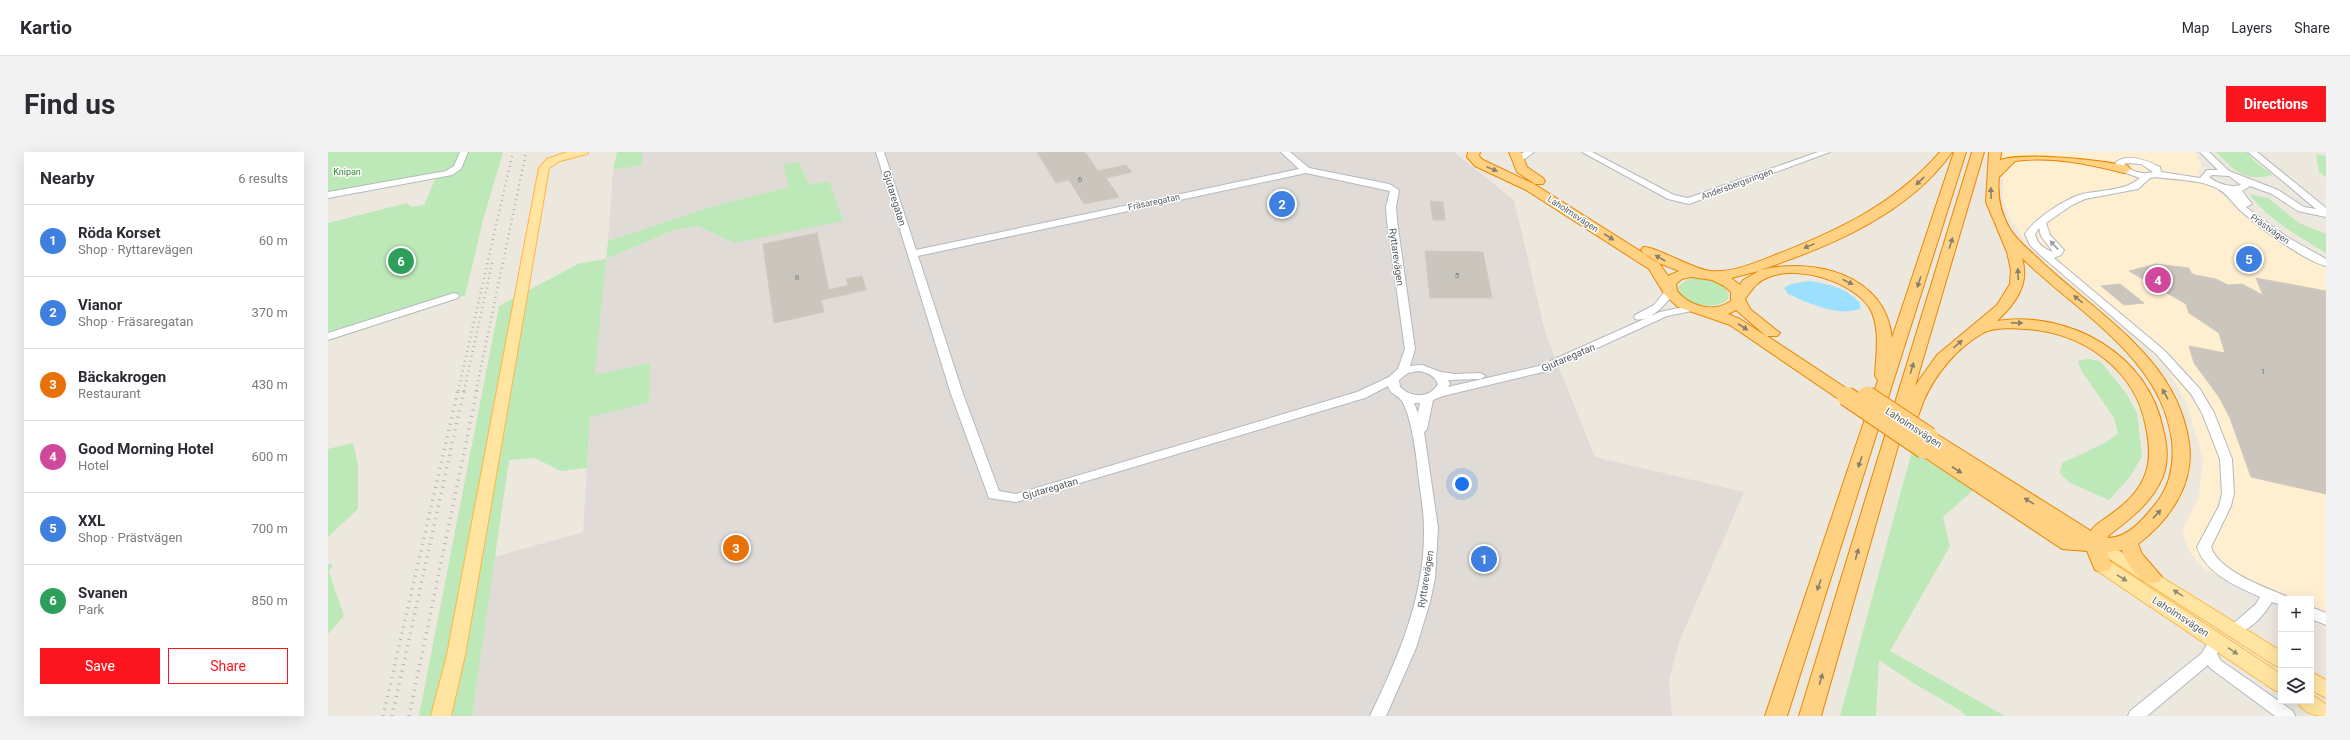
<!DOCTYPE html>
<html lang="en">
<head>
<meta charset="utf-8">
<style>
  :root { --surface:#fff; --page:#f2f2f3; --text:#2b2b33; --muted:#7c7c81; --line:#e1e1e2; --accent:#fb161f }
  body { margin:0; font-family:Roboto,sans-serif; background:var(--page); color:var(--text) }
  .controls { position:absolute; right:12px; bottom:12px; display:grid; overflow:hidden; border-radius:0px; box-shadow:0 4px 16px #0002 }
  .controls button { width:36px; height:36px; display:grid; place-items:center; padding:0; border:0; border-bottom:1px solid var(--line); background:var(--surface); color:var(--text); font:20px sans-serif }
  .you { position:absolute; left:1134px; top:332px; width:14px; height:14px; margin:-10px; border:3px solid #fff; border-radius:50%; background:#1a73e8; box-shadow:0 0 0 6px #1a73e833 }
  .badge { display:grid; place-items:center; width:26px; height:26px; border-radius:50%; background:var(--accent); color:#fff; font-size:13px; font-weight:700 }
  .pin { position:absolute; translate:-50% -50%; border:2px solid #fff; box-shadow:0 1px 4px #0006 }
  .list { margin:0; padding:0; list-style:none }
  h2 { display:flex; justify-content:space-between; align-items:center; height:52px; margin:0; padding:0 16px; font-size:17px }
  h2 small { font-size:13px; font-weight:400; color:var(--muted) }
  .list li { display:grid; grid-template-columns:26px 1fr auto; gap:12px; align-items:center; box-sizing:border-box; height:72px; padding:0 16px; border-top:1px solid var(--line) }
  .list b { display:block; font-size:15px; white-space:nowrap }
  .list p { margin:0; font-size:13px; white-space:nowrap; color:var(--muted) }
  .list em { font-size:13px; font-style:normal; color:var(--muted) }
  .actions { display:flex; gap:8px; padding:12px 16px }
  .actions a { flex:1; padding:9px 0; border:1px solid var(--accent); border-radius:0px; text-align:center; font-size:14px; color:var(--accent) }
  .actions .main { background:var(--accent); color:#fff }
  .icon { flex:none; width:22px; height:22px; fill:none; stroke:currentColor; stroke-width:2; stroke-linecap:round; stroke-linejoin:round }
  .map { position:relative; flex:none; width:1998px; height:564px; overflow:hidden; border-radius:0px }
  header { display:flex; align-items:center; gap:24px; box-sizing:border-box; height:56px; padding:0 20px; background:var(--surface); border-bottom:1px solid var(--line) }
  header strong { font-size:19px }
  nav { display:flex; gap:22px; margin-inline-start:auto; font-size:14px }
  .intro { display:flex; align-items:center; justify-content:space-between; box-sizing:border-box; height:96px; padding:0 24px }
  h1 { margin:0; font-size:28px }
  .button { padding:10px 18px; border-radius:0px; background:var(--accent); color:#fff; font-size:14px; font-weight:700 }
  main { display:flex; gap:24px; padding:0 24px }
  aside { flex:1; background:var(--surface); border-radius:0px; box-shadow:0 4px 16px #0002 }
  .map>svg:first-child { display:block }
  .commercial { fill:#ffefd1 }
  .industrial { fill:#e0dbd6 }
  .green { fill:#bde8b7 }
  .water { fill:#9cdfff }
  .building { fill:#cac5bd; stroke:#d2c8bc }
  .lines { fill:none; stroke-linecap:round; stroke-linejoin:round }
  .minor-casing { stroke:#b4b8bd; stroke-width:2 }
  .major-casing { stroke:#ffb545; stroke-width:2 }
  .highway-casing { stroke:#eb8600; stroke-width:2 }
  .minor { fill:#fff; fill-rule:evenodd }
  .major { fill:#ffe5a1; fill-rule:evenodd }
  .highway { fill:#ffd183; fill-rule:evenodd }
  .rail-far1 { stroke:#b1b2b2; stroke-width:2.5; stroke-dasharray:1 4; stroke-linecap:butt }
  .rail { stroke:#b1b2b2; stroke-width:3.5; stroke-dasharray:1 5.5; stroke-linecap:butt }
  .highway-bridge-casing { stroke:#eb8600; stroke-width:21; stroke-linecap:butt }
  .highway-bridge { stroke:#ffd183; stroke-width:19 }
  .oneway { fill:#89806b }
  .oneway2 { fill:#9a9ea0 }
  .oneway3 { fill:#928d77 }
  .labels { text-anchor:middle; stroke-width:3; stroke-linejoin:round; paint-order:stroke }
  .number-label { font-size:8px; fill:#747778 }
  .far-park-label { font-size:9px; fill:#31852b; stroke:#fff }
  .far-street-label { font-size:9px; fill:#575d61; stroke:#fff }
  .street-label { font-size:10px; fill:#575d61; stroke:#fff }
</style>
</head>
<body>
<header>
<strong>Kartio</strong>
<nav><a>Map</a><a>Layers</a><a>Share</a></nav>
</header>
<div class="intro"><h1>Find us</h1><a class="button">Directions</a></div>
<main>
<aside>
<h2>Nearby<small>6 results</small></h2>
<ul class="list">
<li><span class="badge" style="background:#3f7fe0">1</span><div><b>Röda Korset</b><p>Shop · Ryttarevägen</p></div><em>60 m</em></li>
<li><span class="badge" style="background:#3f7fe0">2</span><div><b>Vianor</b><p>Shop · Fräsaregatan</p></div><em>370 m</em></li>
<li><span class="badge" style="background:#e8710a">3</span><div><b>Bäckakrogen</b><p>Restaurant</p></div><em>430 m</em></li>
<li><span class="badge" style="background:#d1479c">4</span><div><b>Good Morning Hotel</b><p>Hotel</p></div><em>600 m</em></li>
<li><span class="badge" style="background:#3f7fe0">5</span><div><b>XXL</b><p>Shop · Prästvägen</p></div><em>700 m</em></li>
<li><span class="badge" style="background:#2e9e5b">6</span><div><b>Svanen</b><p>Park</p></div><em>850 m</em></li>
</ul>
<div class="actions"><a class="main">Save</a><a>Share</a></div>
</aside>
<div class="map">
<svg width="1998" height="564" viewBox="0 0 1998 564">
  <rect width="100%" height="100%" fill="#ede8de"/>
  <!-- commercial -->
  <path class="commercial" d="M1675 0H1867L1874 16 1869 19 1875 30 1884 33 1930 75 1998 114V476L1983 468V447H1953V454L1877 417 1862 400 1854 379 1871 345 1875 306 1858 250 1841 220 1821 197 1719 112 1697 88 1681 64 1675 48Z"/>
  <!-- industrial -->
  <path class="industrial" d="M314 0H1126L1186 48 1218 183 1267 305 1416 340 1352 488 1341 528 1344 564H144L166 405 255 380 262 265 278 107 346 78 370 74 406 91 481 33 471 10 462 35 386 54 280 89 285 18 314 13Z"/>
  <!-- green -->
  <path class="green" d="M0 0H175L155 68 137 144 112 147 0 180V71L79 51 83 55 96 53 109 23 0 42Z
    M289 0H314V13L285 18Z
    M1888 0H1919L1925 8 1945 23C1916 30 1908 20 1888 0Z
    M1988 2 1998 4V25L1991 20Z
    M471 10 481 33 501 29 515 69 406 91 370 74 346 78 278 107 267 223 322 211 321 250 262 265 259 316 233 319 207 306 181 308 144 564H91L171 154 252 111 278 107 280 89 386 54 461 35 455 13Z
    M1921 42 1940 46 1971 71 1998 82V101C1969 83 1942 69 1921 42Z
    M1368 126C1380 126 1395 130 1401 142L1400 147C1389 159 1352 155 1350 135L1358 128Z
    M1760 207 1772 209 1798 241 1809 261 1814 304 1802 325 1781 348 1742 331 1732 321 1734 311 1777 291 1790 281 1786 266 1753 218 1750 209Z
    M25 291 30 313V357L0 385V297Z
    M1584 299 1645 338 1615 365 1622 394 1562 499 1677 564H1638L1632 558 1587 532 1551 508 1548 564H1512Z
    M0 412H5L1 420 16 464 0 482Z"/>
  <!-- water -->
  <path class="water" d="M1481 129C1500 132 1519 136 1532 151V157C1510 165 1480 151 1460 142L1456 136 1463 132Z"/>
  <!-- building -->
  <path class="building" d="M709 0H757L770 19 798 13 804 20 778 26 791 45 756 52 741 28 728 31Z
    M1102 49 1115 50 1117 68H1105Z
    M489 81 501 138 520 133 518 127 534 124 538 138 493 148 496 160 446 171 435 92Z
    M1097 99 1155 100 1164 146H1102Z
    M1828 112 1861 116 1863 121 1867 123 1888 127 1900 133 1914 132 1935 143 1928 126 1998 139V342L1923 325 1902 266 1891 245 1866 211 1861 194 1897 201 1891 181 1861 161 1858 152 1801 119Z
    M1792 132 1816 151 1796 153 1773 134Z"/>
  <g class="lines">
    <defs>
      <path id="minor" d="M132 0H140L133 17 124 23 0 46V40L118 19 126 14Z
        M548 0H556L588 98 971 17 953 0H962L981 16 1061 32 1071 38 1068 55 1069 69 1087 197 1082 214 1094 213 1113 220 1127 222 1152 221 1158 224 1152 227 1120 228 1122 232 1120 235 1211 214 1332 160 1365 153 1370 156 1369 158 1339 164 1219 219 1115 244 1105 248 1099 277 1096 280 1110 376 1107 426 1102 450 1088 496 1058 564H1042C1071 504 1097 444 1096 377 1096 361 1093 344 1091 329 1089 310 1087 292 1083 275 1081 266 1078 256 1074 249 1070 243 1062 242 1060 234L1037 246 688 350 661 346 623 242ZM978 21 1062 39 1058 55 1059 69 1077 197 1070 217 1061 225 1029 240 688 342 671 339 635 242 590 104ZM1090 219C1099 220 1106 223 1110 232 1102 247 1083 246 1072 235L1071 228 1080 221ZM1086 251H1092L1090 261Z
        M1196 0H1206L1194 9H1188V5Z
        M1254 0H1264L1346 43 1360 46 1490 0H1502L1361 52 1340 47Z
        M1872 0H1881L1901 19 1950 38 1976 55 1988 57 1920 0H1929L1998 56V65L1970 59 1944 42 1922 34 1914 39 1924 52 1918 55 1919 56 1959 85 1998 107V114C1975 108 1932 76 1914 60 1906 53 1899 41 1890 37 1873 27 1847 28 1827 25L1822 26 1810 37 1757 47 1744 53 1718 71 1722 83 1736 98 1733 103 1726 106 1836 198 1872 237 1886 261 1904 307 1906 341 1903 354 1883 395C1891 419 1936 435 1958 444L1960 447H1953V453L1944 450C1937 461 1921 483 1907 478L1905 474 1907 470 1928 452 1932 445C1908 434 1878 422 1869 395L1891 354 1894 341 1892 307 1874 261 1863 242 1828 202 1711 102 1702 93 1697 82C1706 67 1737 47 1754 42 1773 38 1797 39 1812 26L1795 20 1787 11C1799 0 1820 9 1832 15L1833 20 1872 26 1879 18H1890ZM1799 11 1813 12 1825 20C1814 23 1804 20 1796 12ZM1884 23 1901 24 1913 33C1902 36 1890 32 1881 25ZM1711 76 1713 84 1725 100C1716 97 1709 92 1707 82Z
        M1342 137 1347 140C1339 151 1322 171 1307 167L1306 165 1307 163 1326 153 1338 138Z
        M126 141 130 142 131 144 130 146 0 188V181Z
        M1983 455 1998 461V473L1983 467Z
        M1886 487 1891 489 1893 493 1889 501 1892 508 1965 559 1967 564H1947L1882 516 1880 513 1819 564H1800L1802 559 1874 501 1881 489Z"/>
      <path id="major" d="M239 0H260L259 2 232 9 221 16 137 503 123 564H103L119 503 211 16 219 7Z
        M1769 385 1953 499V516L1946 513 1763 395 1761 391 1763 387Z
        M1774 407 1780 408 1953 522V540L1946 538 1768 418 1765 413 1768 408Z
        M1983 520 1998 528V546L1983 538Z
        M1983 542 1998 552V564C1986 564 1975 561 1969 549H1983Z"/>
      <path id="highway" d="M1140 0H1152L1151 4 1155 8 1206 32 1331 111 1340 124 1351 119C1339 114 1321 109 1313 98L1315 95C1325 93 1364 117 1382 119 1404 121 1427 111 1447 103 1509 79 1567 52 1612 0H1624C1581 62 1501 95 1432 118 1485 105 1558 122 1564 186L1626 0H1638L1459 564H1437L1550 228 1547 224C1548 203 1553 174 1541 155 1523 129 1470 113 1441 125 1429 129 1424 138 1417 147L1422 157 1452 181 1449 184H1439L1524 240 1526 244 1524 248H1512L1402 173 1350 155 1337 143 1321 117 1198 38 1147 14 1139 5ZM1431 119 1415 128 1412 133 1403 126ZM1363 125 1384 128 1396 134 1403 140V149C1386 161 1362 155 1349 139L1348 132 1354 127ZM1408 158 1438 184 1412 167 1400 162Z
        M1181 0H1193L1199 15 1215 26 1217 29 1215 32H1207L1189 20Z
        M1644 0H1656L1587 234 1609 203 1669 153 1682 132 1683 118 1679 100 1658 50 1661 0H1673L1672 8C1696 0 1773 8 1800 14L1802 17 1800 20 1796 21C1761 12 1723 4 1687 9L1671 25C1669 44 1672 60 1682 77 1690 90 1705 101 1716 112 1772 164 1850 208 1861 291 1867 331 1842 368 1810 392L1814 402 1834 425 1831 430C1814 436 1799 413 1794 398L1779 400 1784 413 1781 418 1774 420 1767 418 1759 399 1734 397 1590 301 1587 297 1590 293 1600 292 1592 285 1595 281H1607L1763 379C1766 373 1774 369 1779 365 1795 354 1812 340 1818 320 1823 306 1821 290 1818 275 1808 217 1754 180 1697 177 1685 176 1666 175 1655 181 1629 196 1608 221 1596 248 1592 258 1589 270 1583 279L1574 280 1493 564H1471ZM1694 106C1749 160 1834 206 1844 289 1846 311 1843 332 1829 350 1817 365 1801 386 1780 386V384C1802 367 1824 351 1835 324 1841 309 1839 292 1835 277 1821 203 1742 158 1669 169 1688 151 1702 132 1694 106Z"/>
    </defs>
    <!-- minor casing -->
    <use href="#minor" class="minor-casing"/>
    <!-- major casing -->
    <use href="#major" class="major-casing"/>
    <!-- highway casing -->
    <use href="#highway" class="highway-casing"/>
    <!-- minor -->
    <use href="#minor" class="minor"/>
    <!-- major -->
    <use href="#major" class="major"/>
    <!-- highway -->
    <use href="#highway" class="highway"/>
    <!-- rail-far1 -->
    <path class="rail-far1" d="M130 239 185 0
      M136 239 165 107
      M148 239 198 0"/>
    <!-- rail -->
    <path class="rail" d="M55 564 130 238
      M64 564 136 238
      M81 564 149 238"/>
    <defs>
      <path id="highway-bridge" d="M1518 244 1596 297
        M1539 244 1601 285"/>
    </defs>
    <!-- highway-bridge casing -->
    <use href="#highway-bridge" class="highway-bridge-casing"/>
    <!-- highway-bridge -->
    <use href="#highway-bridge" class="highway-bridge"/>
  </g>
  <!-- one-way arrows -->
  <defs><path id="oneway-solid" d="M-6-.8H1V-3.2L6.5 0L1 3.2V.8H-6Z"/></defs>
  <g class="oneway">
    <use href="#oneway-solid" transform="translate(1164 17) rotate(22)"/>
    <use href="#oneway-solid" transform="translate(1592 29) rotate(137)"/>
    <use href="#oneway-solid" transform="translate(1663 41) rotate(-91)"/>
    <use href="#oneway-solid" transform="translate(1281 85) rotate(33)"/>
    <use href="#oneway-solid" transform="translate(1623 91) rotate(-73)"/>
    <use href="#oneway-solid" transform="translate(1481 94) rotate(158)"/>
    <use href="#oneway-solid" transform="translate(1332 106) rotate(-150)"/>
    <use href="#oneway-solid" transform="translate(1690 122) rotate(-93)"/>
    <use href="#oneway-solid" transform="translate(1520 130) rotate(26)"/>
    <use href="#oneway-solid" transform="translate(1591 130) rotate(108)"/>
    <use href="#oneway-solid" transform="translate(1750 147) rotate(-141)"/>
    <use href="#oneway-solid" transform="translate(1689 171) rotate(1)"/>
    <use href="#oneway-solid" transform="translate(1415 175) rotate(33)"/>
    <use href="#oneway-solid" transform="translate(1630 192) rotate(-40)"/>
    <use href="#oneway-solid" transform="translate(1584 216) rotate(-73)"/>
    <use href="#oneway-solid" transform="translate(1837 242) rotate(-119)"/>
    <use href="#oneway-solid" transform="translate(1532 310) rotate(109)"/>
    <use href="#oneway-solid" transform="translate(1629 318) rotate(33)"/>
    <use href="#oneway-solid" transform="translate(1701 349) rotate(-148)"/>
    <use href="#oneway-solid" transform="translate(1829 362) rotate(-47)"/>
    <use href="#oneway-solid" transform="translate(1529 402) rotate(-74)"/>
    <use href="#oneway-solid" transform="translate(1491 433) rotate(109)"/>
    <use href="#oneway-solid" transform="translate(1493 527) rotate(-74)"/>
  </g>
  <use class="oneway2" href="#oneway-solid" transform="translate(1726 93) rotate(-133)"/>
  <g class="oneway3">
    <use href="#oneway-solid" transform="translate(1794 426) rotate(32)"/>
    <use href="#oneway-solid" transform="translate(1850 441) rotate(-148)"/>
    <use href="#oneway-solid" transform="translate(1905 499) rotate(34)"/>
  </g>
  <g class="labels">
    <!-- number labels -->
    <g class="number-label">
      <text x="752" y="30">6</text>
      <text x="1129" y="126">5</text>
      <text x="469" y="128">8</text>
      <text x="1935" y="222">1</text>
    </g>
    <!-- far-park labels -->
    <g class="far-park-label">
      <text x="19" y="23">Knipan</text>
    </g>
    <!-- far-street labels -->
    <g class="far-street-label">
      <text transform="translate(1409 32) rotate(-20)" y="3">Andersbergsringen</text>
      <text transform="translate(826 50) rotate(-12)" y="3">Fräsaregatan</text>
      <text transform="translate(1245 62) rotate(33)" y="3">Laholmsvägen</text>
      <text transform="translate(1942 77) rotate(35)" y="3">Prästvägen</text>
    </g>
    <!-- street labels -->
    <g class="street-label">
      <text transform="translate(567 46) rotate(73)" y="4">Gjutaregatan</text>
      <text transform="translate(1069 105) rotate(82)" y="4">Ryttarevägen</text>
      <text transform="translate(1240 205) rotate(-23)" y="4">Gjutaregatan</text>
      <text transform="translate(1586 275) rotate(33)" y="4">Laholmsvägen</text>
      <text transform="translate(722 336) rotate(-16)" y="4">Gjutaregatan</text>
      <text transform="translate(1097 427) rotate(-81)" y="4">Ryttarevägen</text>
      <text transform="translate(1853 464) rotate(33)" y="4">Laholmsvägen</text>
    </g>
  </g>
</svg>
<div class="controls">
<button>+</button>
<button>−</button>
<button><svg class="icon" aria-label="layers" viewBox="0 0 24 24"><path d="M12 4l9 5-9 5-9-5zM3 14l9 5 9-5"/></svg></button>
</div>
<div class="you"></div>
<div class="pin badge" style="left:1156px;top:407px;background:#3f7fe0">1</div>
<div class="pin badge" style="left:954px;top:52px;background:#3f7fe0">2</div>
<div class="pin badge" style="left:408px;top:396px;background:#e8710a">3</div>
<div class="pin badge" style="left:1830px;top:128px;background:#d1479c">4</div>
<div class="pin badge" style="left:1921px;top:107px;background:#3f7fe0">5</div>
<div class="pin badge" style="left:73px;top:109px;background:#2e9e5b">6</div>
</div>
</main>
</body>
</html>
